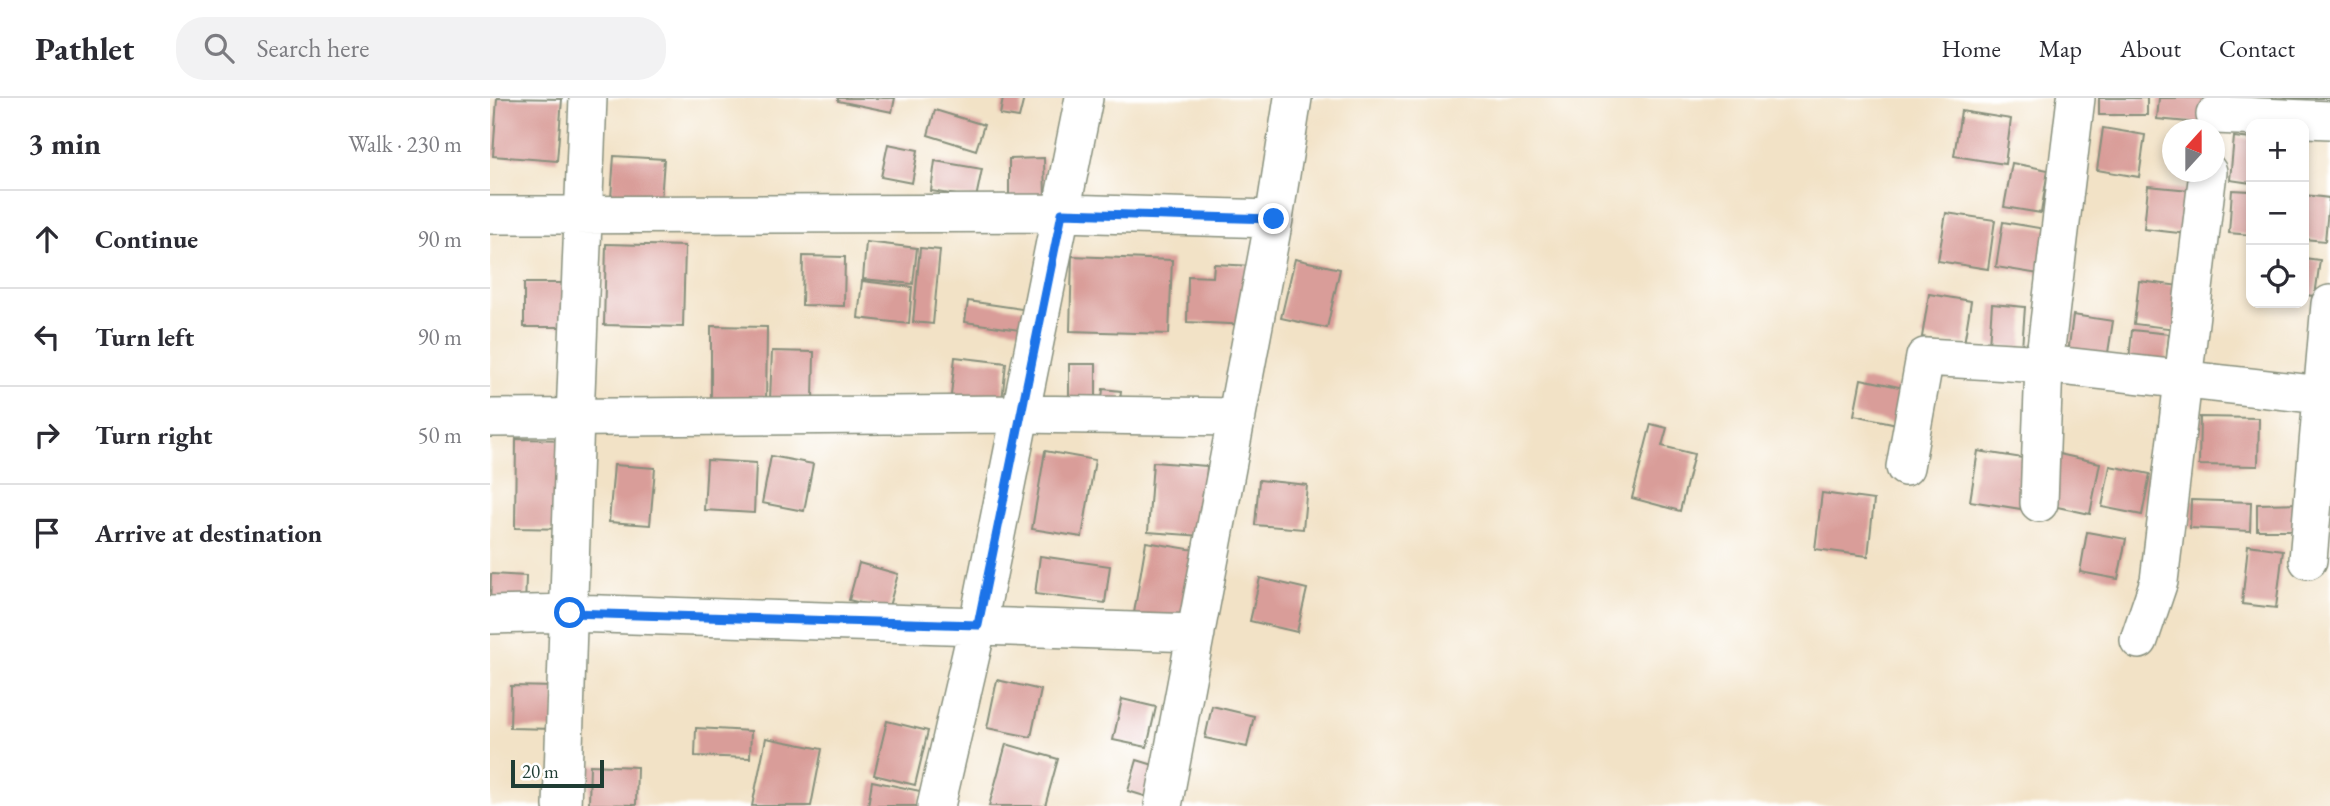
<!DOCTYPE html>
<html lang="en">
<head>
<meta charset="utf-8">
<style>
  :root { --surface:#fff; --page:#f2f2f3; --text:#2b2b33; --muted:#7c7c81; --line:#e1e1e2 }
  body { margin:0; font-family:"EB Garamond",serif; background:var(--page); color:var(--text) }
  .controls { position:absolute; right:21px; top:21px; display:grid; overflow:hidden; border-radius:14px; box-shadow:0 4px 10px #0003 }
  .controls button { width:63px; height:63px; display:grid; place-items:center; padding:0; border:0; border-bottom:2px solid var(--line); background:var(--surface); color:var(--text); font:35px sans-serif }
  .compass { position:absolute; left:1672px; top:21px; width:63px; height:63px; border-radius:50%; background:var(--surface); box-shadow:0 4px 10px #0003; rotate:21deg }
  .scale { position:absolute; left:21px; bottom:18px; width:93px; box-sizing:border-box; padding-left:7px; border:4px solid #1f3d34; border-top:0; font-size:19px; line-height:24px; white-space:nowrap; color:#1f3d34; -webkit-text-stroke:5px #fff; paint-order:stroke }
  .stop { position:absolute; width:21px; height:21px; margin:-16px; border:5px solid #1a73e8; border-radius:50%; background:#fff }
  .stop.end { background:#1a73e8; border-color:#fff; box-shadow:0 2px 7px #0008 }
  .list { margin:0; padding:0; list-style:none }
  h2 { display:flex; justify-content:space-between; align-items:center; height:91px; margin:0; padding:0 28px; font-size:30px }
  h2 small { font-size:23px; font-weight:400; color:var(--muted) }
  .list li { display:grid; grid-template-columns:46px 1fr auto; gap:21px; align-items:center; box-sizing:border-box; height:98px; padding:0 28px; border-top:2px solid var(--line) }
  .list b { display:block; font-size:26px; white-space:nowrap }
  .list em { font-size:23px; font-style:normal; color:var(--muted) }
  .icon { flex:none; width:38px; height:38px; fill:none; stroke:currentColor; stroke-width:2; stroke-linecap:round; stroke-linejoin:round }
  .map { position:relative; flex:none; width:1840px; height:708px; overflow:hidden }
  header { display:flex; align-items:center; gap:42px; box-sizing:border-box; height:98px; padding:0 35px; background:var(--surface); border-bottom:2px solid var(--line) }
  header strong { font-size:33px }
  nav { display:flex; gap:38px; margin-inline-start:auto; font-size:24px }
  .search { width:490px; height:63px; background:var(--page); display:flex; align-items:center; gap:18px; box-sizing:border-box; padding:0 24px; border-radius:28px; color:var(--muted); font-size:26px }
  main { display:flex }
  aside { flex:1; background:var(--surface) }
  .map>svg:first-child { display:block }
  .building { fill:#d99d99 }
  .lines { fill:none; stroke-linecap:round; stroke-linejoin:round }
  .street-casing { stroke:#88907d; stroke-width:40 }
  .street { stroke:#fff; stroke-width:37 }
  .route { stroke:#1a73e8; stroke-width:9 }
</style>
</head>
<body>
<header>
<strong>Pathlet</strong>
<div class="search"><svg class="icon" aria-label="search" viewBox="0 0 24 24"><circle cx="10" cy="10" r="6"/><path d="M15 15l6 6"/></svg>Search here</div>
<nav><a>Home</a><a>Map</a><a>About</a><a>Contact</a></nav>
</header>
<main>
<aside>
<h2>3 min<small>Walk · 230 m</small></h2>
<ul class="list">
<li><svg class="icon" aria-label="ahead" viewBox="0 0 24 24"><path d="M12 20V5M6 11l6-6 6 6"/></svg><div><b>Continue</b></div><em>90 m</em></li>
<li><svg class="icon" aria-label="left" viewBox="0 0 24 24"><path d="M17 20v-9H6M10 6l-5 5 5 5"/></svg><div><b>Turn left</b></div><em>90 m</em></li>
<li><svg class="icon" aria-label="right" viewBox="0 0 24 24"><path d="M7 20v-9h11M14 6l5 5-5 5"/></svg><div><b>Turn right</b></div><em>50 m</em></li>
<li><svg class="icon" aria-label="arrive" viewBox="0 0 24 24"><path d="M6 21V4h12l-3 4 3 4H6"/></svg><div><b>Arrive at destination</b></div></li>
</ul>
</aside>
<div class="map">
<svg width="1840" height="708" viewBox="0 0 1840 708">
  <rect width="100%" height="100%" fill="#fff"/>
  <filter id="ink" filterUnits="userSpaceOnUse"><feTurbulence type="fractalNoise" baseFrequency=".0143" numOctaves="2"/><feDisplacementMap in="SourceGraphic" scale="14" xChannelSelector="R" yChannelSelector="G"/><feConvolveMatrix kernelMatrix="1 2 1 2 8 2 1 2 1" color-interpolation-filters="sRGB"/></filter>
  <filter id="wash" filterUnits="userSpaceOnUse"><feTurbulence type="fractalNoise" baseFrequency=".00686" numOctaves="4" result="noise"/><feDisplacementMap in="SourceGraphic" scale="28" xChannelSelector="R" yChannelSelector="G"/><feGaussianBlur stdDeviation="1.57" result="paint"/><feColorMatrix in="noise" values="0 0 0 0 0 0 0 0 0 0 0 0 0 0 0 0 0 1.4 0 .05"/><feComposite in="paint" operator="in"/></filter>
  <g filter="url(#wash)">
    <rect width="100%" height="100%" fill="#f2e2c6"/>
    <g id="blocks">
      <!-- building -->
      <path class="building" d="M7 0 72 1 67 63 3 58Z
        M348 0H405L402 14 348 3Z
        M513 0H534L529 20 510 17Z
        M1609 0H1657V17H1609Z
        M1669 0H1722L1719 26 1667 21Z
        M1780 0H1840L1839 8Z
        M445 12 494 27 486 52 438 37Z
        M1471 13 1521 21 1515 66 1464 58Z
        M1613 30 1655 37 1649 79 1607 72Z
        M1744 39 1761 41V85L1740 82Z
        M398 46 428 52 422 85 391 79Z
        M124 58 174 61 171 103 121 100Z
        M554 60 555 101H519V61Z
        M445 63 492 71 486 100 441 93Z
        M1522 65 1558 72 1551 115 1514 109Z
        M1658 88 1710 93 1706 137 1654 131Z
        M1742 92 1761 93V137L1739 135Z
        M1814 97 1839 100 1835 143 1814 141Z
        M1456 115 1505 122 1498 171 1448 163Z
        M1513 124 1561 132 1555 177 1506 169Z
        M376 144 427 150 423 186 373 181Z
        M116 146 195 148 193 229 114 227Z
        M430 150 450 152 443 226 423 224Z
        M313 158 355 159 354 208 312 207Z
        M582 158 682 162 679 236 580 233Z
        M1814 160 1830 162 1825 198 1814 197Z
        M805 161 850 171 837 230 791 220Z
        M724 166 763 168 761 227 697 224 698 178 723 179Z
        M372 183 422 189 419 226 368 220Z
        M1649 183 1699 189 1694 232 1644 226Z
        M34 185H79V229H34Z
        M1439 196 1481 203 1474 246 1432 239Z
        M478 203 539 212 536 233 475 224Z
        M1502 206 1535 209 1532 250 1499 247Z
        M1583 217 1623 223 1617 261 1578 256Z
        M221 228 277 229 276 307 221 306Z
        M1642 232 1679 236 1675 276 1638 272Z
        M282 253 324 254 323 303 280 302Z
        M465 259 516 265 511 312 460 307Z
        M579 266H606V306L579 307Z
        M1371 281 1414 290 1407 326 1364 317Z
        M613 291 631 293 629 313 611 311Z
        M1710 319 1769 320 1768 368 1709 367Z
        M1161 326 1177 330 1172 348 1204 356 1190 413 1142 400Z
        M26 341 80 342 79 431 25 430Z
        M555 353 605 362 592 439 542 431Z
        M1488 353 1539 361 1531 411 1480 403Z
        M1569 356 1610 365 1600 416 1558 407Z
        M281 358 323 366 314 413 272 405Z
        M217 362 266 365 264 415 214 412Z
        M663 364 717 368 712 438 658 434Z
        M124 367 165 370 160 427 119 424Z
        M1620 368 1660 376 1652 417 1612 409Z
        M769 382 817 387 813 431 765 427Z
        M1332 395 1384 402 1378 458 1325 451Z
        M1701 402 1761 404 1760 433 1700 430Z
        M1814 405V432H1767V406Z
        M1597 434 1636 441 1628 481 1590 474Z
        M656 444 705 452 692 529 643 521Z
        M1758 447 1793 452 1786 510 1752 506Z
        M550 458 620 468 615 505 545 496Z
        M369 465 408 476 398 512 359 502Z
        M1 476 36 478 35 510 0 508Z
        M770 480 817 491 807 534 760 523Z
        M507 582 551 592 541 639 497 630Z
        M21 588 65 589 64 631 20 630Z
        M632 601 666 609 657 649 623 642Z
        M722 608 764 618 757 649 715 640Z
        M397 623 438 633 425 687 384 677Z
        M206 630 261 633 260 660 205 658Z
        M276 640 332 651 321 708H262Z
        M516 646 568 661 555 708H499Z
        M647 662 670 669 661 700 638 693Z
        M100 667 147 669 146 707 99 706Z
        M382 683 430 693 428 708H378Z"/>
    </g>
  </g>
  <g filter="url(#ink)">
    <use href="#blocks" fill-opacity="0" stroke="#88907d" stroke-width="2"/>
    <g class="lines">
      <defs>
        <path id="street" d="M1725 17 1840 22
          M0 117 572 115 784 121
          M0 320 529 316 747 319
          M1415 369 1435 259 1554 266 1840 298
          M1549 405 1554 266 1586 0
          M1818 462 1840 206
          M0 517 80 515 706 535
          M1649 542 1669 483 1718 74
          M72 708 85 319 98 0
          M446 708 488 526 594 0
          M673 708 784 121 803 0"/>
      </defs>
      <!-- street casing -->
      <use href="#street" class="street-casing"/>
      <!-- street -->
      <use href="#street" class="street"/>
    </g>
  </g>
  <g class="lines" filter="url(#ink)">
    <!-- route -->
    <path class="route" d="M80 515 488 527 572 115 784 121"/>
  </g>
</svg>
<div class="controls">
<button>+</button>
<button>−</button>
<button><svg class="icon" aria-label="locate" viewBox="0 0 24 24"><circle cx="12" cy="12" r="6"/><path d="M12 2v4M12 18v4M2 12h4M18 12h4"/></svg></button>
</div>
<svg class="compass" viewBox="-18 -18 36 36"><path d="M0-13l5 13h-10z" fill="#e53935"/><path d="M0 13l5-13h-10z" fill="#7c7c81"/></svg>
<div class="scale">20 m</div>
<div class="stop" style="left:80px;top:515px"></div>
<div class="stop end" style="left:784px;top:121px"></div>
</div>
</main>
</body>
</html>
